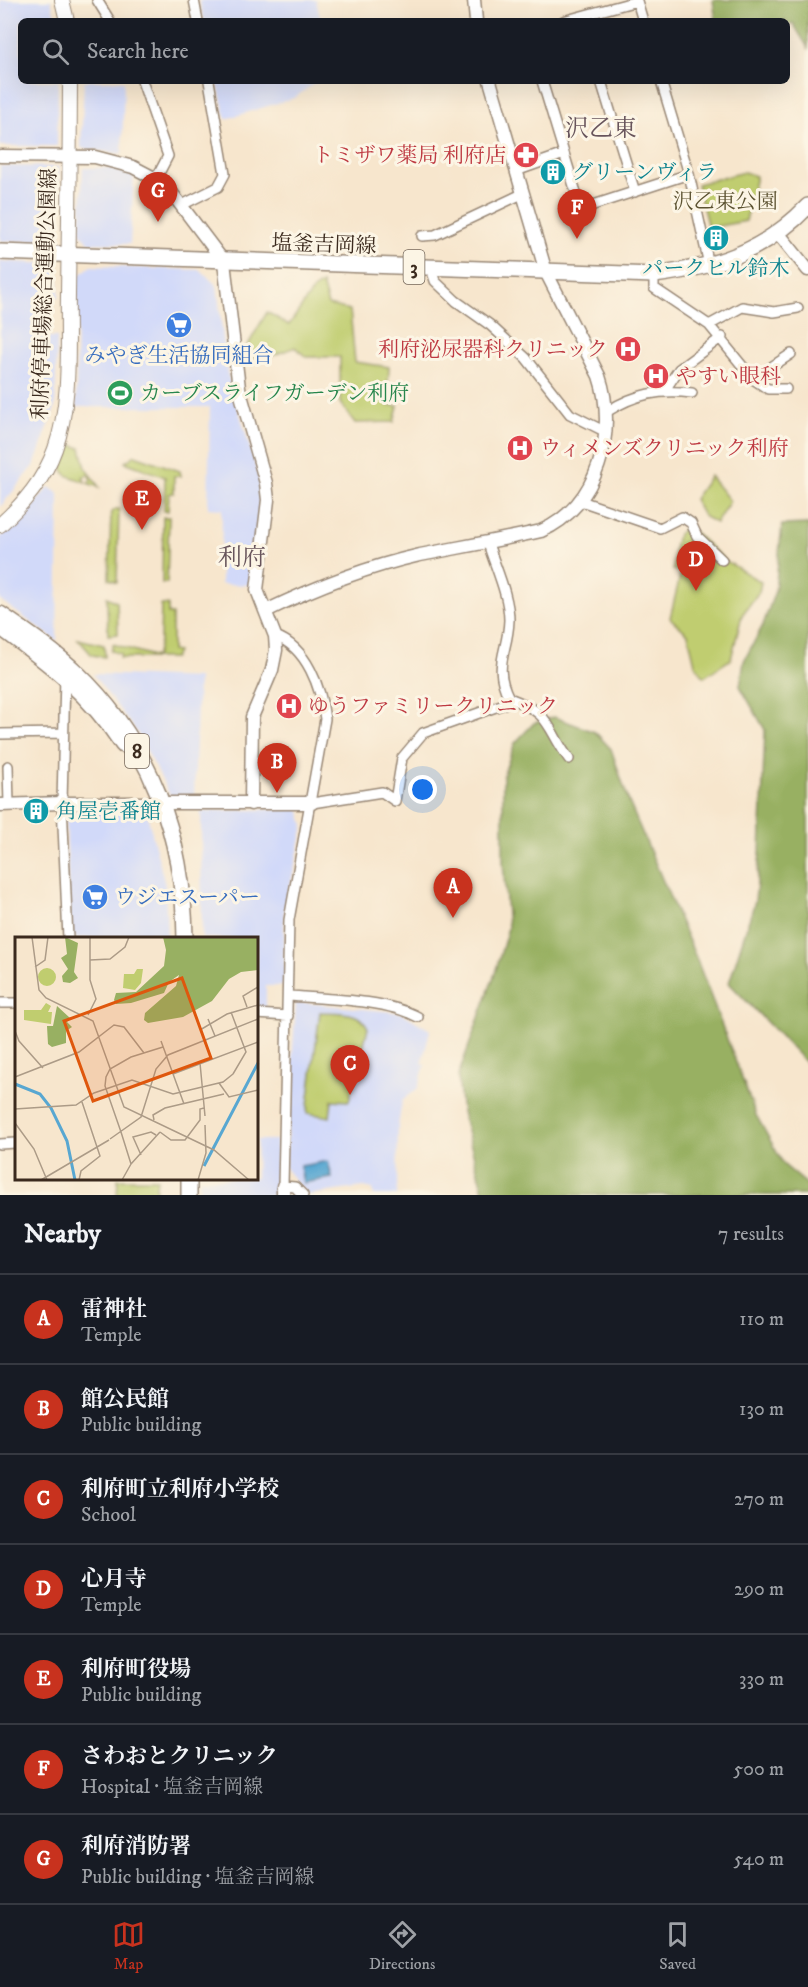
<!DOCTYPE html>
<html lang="en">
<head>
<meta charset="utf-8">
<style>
  :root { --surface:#171b24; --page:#20242c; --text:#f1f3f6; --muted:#9ea1a6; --line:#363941; --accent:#c8321e }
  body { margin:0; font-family:"IM FELL DW Pica","Noto Serif JP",serif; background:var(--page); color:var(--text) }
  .you { position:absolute; left:423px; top:790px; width:21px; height:21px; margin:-15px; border:4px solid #fff; border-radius:50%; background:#1a73e8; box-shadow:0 0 0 9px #1a73e833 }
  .badge { display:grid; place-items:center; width:39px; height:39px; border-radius:50%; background:var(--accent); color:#fff; font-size:20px; font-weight:700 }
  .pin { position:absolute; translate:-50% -50px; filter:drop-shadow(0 2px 3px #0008) }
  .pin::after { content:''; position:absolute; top:32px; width:21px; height:18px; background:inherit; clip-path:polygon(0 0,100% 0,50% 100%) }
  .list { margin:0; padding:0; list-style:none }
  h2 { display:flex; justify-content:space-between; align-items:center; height:78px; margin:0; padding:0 24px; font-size:26px }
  h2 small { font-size:20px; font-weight:400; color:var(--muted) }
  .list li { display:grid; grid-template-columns:39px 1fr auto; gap:18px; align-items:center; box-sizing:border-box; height:90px; padding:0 24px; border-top:2px solid var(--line) }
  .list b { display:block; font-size:22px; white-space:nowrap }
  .list p { margin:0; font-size:20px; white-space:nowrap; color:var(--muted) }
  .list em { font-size:20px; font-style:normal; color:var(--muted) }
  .icon { flex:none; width:33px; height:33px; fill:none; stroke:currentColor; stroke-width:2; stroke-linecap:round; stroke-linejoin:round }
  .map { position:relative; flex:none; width:808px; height:1195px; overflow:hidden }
  .search { position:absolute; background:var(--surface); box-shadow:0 6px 24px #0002; left:18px; right:18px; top:18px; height:66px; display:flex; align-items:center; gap:15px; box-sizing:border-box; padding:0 21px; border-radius:9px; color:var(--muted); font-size:22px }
  .sheet { height:708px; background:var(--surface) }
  nav { display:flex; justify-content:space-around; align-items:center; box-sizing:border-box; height:84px; border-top:2px solid var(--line); background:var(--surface); font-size:16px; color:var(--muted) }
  nav a { display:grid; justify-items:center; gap:3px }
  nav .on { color:var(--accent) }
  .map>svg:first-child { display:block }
  .built { fill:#d1d9f9 }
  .green { fill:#c0cd6f; stroke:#7e7c46; stroke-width:1.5 }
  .forest { fill:#98b062; stroke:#6a6d40; stroke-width:1.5 }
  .water { fill:#58a7d1; stroke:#4a6878; stroke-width:1.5 }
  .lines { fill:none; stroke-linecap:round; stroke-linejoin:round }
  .minor-casing { stroke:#998876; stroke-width:12 }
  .tertiary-casing { stroke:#998876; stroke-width:15 }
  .secondary-casing { stroke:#998876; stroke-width:16 }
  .primary-casing { stroke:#998876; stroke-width:18 }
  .minor { stroke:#fff; stroke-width:9 }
  .tertiary { stroke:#fff; stroke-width:12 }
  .secondary { stroke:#fff; stroke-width:14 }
  .primary { stroke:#fff; stroke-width:15 }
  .labels { text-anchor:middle; stroke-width:6; stroke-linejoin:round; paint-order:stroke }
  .shield { fill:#fcf5e5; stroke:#75675a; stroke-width:1.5 }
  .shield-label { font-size:20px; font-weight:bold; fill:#3b2a1e }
  .health-label { font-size:21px; fill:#be3a42; stroke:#fcf5e5; text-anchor:start }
  .culture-label { font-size:21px; fill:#0d838f; stroke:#fcf5e5; text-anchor:start }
  .park-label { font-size:21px; fill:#5c5332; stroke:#fcf5e5 }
  .street-label { font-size:21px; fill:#3b2a1e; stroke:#fcf5e5 }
  .shop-label { font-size:21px; fill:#366cbe; stroke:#fcf5e5 }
  .leisure-label { font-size:21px; fill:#27864d; stroke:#fcf5e5; text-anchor:start }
  .quarter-label { font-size:24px; fill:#68555c; stroke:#fcf5e5 }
  .inset-river { fill:none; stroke:#58a7d1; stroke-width:3 }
  .inset-road { fill:none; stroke:#ac9b87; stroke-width:1.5 }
  .view { fill:#df570d; fill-opacity:0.15; stroke:#df570d; stroke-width:3 }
  .inset-edge { fill:none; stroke:#3b2a1e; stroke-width:3 }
</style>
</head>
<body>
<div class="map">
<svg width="808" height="1195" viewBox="0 0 808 1195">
  <rect width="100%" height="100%" fill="#fcf5e5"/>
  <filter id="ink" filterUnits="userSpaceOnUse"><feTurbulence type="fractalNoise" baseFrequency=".0167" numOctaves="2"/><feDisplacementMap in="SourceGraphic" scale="12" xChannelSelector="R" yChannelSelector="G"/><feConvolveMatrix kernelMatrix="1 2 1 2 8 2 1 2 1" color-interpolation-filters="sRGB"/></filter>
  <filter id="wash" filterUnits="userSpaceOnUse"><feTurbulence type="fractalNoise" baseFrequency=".008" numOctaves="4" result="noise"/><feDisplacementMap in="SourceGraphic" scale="24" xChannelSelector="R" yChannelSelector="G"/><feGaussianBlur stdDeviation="1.35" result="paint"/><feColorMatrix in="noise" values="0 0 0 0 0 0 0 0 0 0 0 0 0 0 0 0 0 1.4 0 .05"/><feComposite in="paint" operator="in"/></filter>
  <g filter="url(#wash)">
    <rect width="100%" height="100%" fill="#f7e6cd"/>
    <!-- built -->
    <path class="built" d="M0 0H51L56 21H21V81H58L57 146H0Z
      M199 0H316L321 21H204Z
      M84 81H124L122 154 81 148Z
      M217 81H318L294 98 226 119Z
      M0 166 59 167 57 232 51 241H0Z
      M83 168H113L134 175 130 244 90 243 80 233Z
      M0 261 52 264 58 272 59 297H41V337H57L55 407 34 466 0 507Z
      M91 266 201 270 217 286 227 372 263 490 251 585 221 584 222 509 208 508 210 407H76L77 277Z
      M49 487 59 494 57 641 0 600V538L24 516Z
      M93 674 198 678 194 798 171 797 138 734Z
      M69 808 115 809 147 814 165 885 167 938H70L66 814Z
      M299 809 304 825 284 913 285 986H266V1010H257L256 939 202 938 201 811Z
      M296 1002 402 1013 430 1030 422 1064 425 1065 418 1088 402 1101 398 1127 397 1195H374L373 1189 364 1187 307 1195 285 1168Z
      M257 1140H277L275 1195H200V1179L256 1178Z"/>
    <!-- green -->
    <path class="green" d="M744 172 756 176 746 221 708 228 697 184Z
      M322 284 328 305 350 310 355 362 389 367 387 405 398 406 394 422 355 423 340 403V357H306L295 347 259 361 245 350 267 312 289 325 313 290Z
      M69 444 81 448 86 468 99 487 87 483 91 480 88 474 83 477 85 482 66 475 60 464Z
      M135 455 180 471 181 476H174V493L169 494 168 511H164L165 477 125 462Z
      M710 476 730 501 716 523 703 516 694 499Z
      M116 509H119L117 582 109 579 111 513Z
      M163 517H169L167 583H162Z
      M689 527 726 561 761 582 759 592 742 615 731 659 704 677 695 664 688 634 670 618 681 572 673 570C675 554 671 531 689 527Z
      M107 597 117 602 118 634 108 635Z
      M161 605H168V614H172V651L177 652 174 658H120L121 654 111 651 113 644 156 657 160 641Z
      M78 639 104 645 105 657 92 655Z
      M320 1012C337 1013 360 1010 368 1028L349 1101 332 1100 330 1117 307 1113Z
      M118 1179H157L155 1195H117Z"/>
    <!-- forest -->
    <path class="forest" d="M713 0H808V48L793 23 787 26V21H716Z
      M808 524V1065L729 983 755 901 760 853 765 730 740 686 744 661 763 625 775 591 782 525Z
      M554 717 595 732 611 749 629 802 697 960 756 1115 784 1165 808 1185V1195H484L462 1112 458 1076 495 973 508 928 503 862V776L515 743 534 723Z"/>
    <!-- water -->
    <path class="water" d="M328 1161 332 1178 303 1183 300 1166Z"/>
  </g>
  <g filter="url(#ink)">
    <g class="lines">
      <defs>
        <path id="minor" d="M97 0 110 21
          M194 0 198 21
          M563 21 637 1 643 21
          M142 81 168 156 156 179
          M542 81 581 209 689 174
          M601 81 635 192
          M661 81 689 174 709 265
          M516 171 564 154
          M182 205 218 187 225 174 209 81
          M422 236 435 235 522 194
          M431 268 435 281 456 301 490 325 526 358 570 414 606 432
          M654 275V288L709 325 753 379 768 389H786
          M709 325 742 307 774 312 798 308
          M753 379 791 354
          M665 390 679 369 722 337
          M608 411C635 394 660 389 692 393
          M581 501 660 528 682 517 691 523 697 536 722 560
          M488 543C495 567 509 595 509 620 508 653 492 665 509 698 553 714 545 726 569 759
          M275 636C307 647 321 688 325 719L289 920 283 1186 295 1187 303 1195
          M65 675 62 803 68 939
          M0 734 62 733
          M8 766 9 805
          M312 803 382 792 395 801 402 758 423 733 504 704 509 698
          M289 996C327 999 385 999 418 1017
          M0 1003H16
          M256 1014 288 1016
          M0 1144 16 1143"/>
        <path id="tertiary" d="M474 0 476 21
          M0 156 95 157 133 167 156 179 171 192 224 262 239 388 266 483 268 500 257 590 275 636 276 650 272 670 252 717 251 804
          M779 234 808 270
          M266 611C315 587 367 567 420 555 461 547 501 540 541 531 598 507 618 431 599 376L546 272 490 81
          M0 805 62 803H312
          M283 1186V1195"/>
        <path id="secondary" d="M62 0 67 21
          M0 525C24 503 44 480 55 449 72 401 67 345 68 295 69 224 70 152 70 81"/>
        <path id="primary" d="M0 252 654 275C716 267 764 252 808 206
          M0 614C26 632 53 650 76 672 151 743 184 837 185 939
          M0 627C49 663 89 693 123 745
          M189 1178V1195"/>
      </defs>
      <!-- minor casing -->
      <use href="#minor" class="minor-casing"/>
      <!-- tertiary casing -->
      <use href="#tertiary" class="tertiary-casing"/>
      <!-- secondary casing -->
      <use href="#secondary" class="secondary-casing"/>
      <!-- primary casing -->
      <use href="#primary" class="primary-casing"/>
      <!-- minor -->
      <use href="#minor" class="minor"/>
      <!-- tertiary -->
      <use href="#tertiary" class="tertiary"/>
      <!-- secondary -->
      <use href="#secondary" class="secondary"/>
      <!-- primary -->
      <use href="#primary" class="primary"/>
    </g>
  </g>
  <!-- icons -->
  <defs>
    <symbol id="pharmacy-disc" viewBox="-11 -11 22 22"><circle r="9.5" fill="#e0444e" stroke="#fcf5e5"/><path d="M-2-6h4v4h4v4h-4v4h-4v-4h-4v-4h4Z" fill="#fff"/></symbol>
    <symbol id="building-disc" viewBox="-11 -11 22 22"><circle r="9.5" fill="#0f9aa8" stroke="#fcf5e5"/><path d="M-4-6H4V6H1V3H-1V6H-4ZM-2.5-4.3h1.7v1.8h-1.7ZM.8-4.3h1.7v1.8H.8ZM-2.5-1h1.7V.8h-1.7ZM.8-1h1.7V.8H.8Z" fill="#fff"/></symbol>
    <symbol id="supermarket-disc" viewBox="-11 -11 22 22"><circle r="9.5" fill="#3f7fe0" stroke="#fcf5e5"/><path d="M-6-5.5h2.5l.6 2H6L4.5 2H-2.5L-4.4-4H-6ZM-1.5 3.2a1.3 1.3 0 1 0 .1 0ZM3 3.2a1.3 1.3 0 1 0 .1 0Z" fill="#fff"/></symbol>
    <symbol id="hospital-disc" viewBox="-11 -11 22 22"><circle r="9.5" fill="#e0444e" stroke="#fcf5e5"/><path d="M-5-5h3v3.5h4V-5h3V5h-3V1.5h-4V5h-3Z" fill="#fff"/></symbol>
    <symbol id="stadium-disc" viewBox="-11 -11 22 22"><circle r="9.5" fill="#2e9e5b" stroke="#fcf5e5"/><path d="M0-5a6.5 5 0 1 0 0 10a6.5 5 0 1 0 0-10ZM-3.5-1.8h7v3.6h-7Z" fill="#fff"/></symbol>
  </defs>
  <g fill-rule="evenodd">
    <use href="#pharmacy-disc" x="511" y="140" width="30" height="30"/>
    <use href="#building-disc" x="538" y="157" width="30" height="30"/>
    <use href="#building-disc" x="701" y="223" width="30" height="30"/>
    <use href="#supermarket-disc" x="164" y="310" width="30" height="30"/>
    <use href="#hospital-disc" x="613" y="334" width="30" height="30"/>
    <use href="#hospital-disc" x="641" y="361" width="30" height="30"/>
    <use href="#stadium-disc" x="105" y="378" width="30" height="30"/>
    <use href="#hospital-disc" x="505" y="433" width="30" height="30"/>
    <use href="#hospital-disc" x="274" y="691" width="30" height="30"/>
    <use href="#building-disc" x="21" y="796" width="30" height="30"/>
    <use href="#supermarket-disc" x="80" y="882" width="30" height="30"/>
  </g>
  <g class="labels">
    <!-- shield labels -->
    <g class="shield">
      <rect x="403.5" y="250" width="21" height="34" rx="4.5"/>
      <rect x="125" y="734" width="24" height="34" rx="4.5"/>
    </g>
    <g class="shield-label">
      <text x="414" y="274">3</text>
      <text x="137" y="758">8</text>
    </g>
    <!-- health labels -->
    <g class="health-label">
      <text x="506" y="162" text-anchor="end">トミザワ薬局 利府店</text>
      <text x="608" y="356" text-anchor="end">利府泌尿器科クリニック</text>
      <text x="676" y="383">やすい眼科</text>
      <text x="540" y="455">ウィメンズクリニック利府</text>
      <text x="308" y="713">ゆうファミリークリニック</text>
    </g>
    <!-- culture labels -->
    <g class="culture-label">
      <text x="572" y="179">グリーンヴィラ</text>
      <text x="716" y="275" text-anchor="middle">パークヒル鈴木</text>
      <text x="56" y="818">角屋壱番館</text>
    </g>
    <!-- park labels -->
    <g class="park-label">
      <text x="725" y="208">沢乙東公園</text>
    </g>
    <!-- street labels -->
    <g class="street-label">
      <text transform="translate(324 244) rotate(2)" y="7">塩釜吉岡線</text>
      <text transform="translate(44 294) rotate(-88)" y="7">利府停車場総合運動公園線</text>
    </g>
    <!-- shop labels -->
    <g class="shop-label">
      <text x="179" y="362">みやぎ生活協同組合</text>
      <text x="115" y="904" text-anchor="start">ウジエスーパー</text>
    </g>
    <!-- leisure labels -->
    <g class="leisure-label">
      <text x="140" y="400">カーブスライフガーデン利府</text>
    </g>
    <!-- quarter labels -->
    <g class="quarter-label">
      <text x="601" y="136">沢乙東</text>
      <text x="242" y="565">利府</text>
    </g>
  </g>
  <!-- overview -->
  <g transform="translate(15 937)">
    <rect width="243" height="243" fill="#f7e6cd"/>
    <path d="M23 40a9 9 0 1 1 18 0a9 9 0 1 1-18 0ZM122 32H128L126 46 120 53 108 51 109 37H119ZM31 66 36 69 33 75H37L36 87 9 83V73H26Z" fill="#c0cd6f"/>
    <path d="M50 0 63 6 59 35 63 41 55 46 48 45 47 39 53 32 46 21 52 17ZM148 0H243V33L226 35 214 42 197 64 168 80 133 86 129 83 130 76 161 49 164 38 154 45 149 56 116 66 101 67 99 63 101 56 121 55 149 29 151 13ZM42 69 55 81 52 85 57 90 51 94V106L37 110 33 107 32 89H38Z" fill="#98b062"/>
    <path class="inset-river" d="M0 147 25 157 36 171 52 204 60 243M189 229 243 126"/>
    <path class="inset-road" d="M17 0 24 53 31 61 78 84 109 170 199 213 234 243M75 23 95 22 110 10 114 0M20 30 30 23 33 0M232 70 228 59 243 50M216 75 231 115 218 137M73 78 81 62 75 43V0M193 82 200 99M185 93 212 77 243 68M0 94 4 104 28 131M146 104 169 167M185 126 190 179M158 137 243 105M0 140 64 115 99 88 109 90 129 116M204 146 214 160 243 153M0 172 61 168 79 156 117 143 158 157 208 145 218 137M139 183 138 178 150 171 209 157M0 186 19 212 32 243M106 195 90 149 91 140 95 132 116 120 148 110M106 195 116 227 107 243M145 195 156 203H170L185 183V172L189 171M95 202 126 180 141 132 153 118 243 82M126 218 118 200 136 195 141 198M116 227 145 195M26 243 94 203M64 243 66 234 85 219 67 165M183 243 191 216 190 188"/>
    <path class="view" d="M167 41 196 121 78 164 49 84Z"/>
    <rect width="243" height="243" class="inset-edge"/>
  </g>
</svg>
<div class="you"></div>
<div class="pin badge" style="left:453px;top:918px">A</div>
<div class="pin badge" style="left:277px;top:793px">B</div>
<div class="pin badge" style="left:350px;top:1095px">C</div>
<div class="pin badge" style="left:696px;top:591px">D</div>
<div class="pin badge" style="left:142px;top:530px">E</div>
<div class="pin badge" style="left:577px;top:239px">F</div>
<div class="pin badge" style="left:158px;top:222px">G</div>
<div class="search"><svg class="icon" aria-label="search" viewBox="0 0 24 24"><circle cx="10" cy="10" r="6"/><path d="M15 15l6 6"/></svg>Search here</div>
</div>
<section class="sheet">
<h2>Nearby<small>7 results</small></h2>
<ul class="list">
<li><span class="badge">A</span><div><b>雷神社</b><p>Temple</p></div><em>110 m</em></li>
<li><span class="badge">B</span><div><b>館公民館</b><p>Public building</p></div><em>130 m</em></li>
<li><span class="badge">C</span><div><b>利府町立利府小学校</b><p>School</p></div><em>270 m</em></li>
<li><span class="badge">D</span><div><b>心月寺</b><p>Temple</p></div><em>290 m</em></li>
<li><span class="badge">E</span><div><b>利府町役場</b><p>Public building</p></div><em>330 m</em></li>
<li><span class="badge">F</span><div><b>さわおとクリニック</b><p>Hospital · 塩釜吉岡線</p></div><em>500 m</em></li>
<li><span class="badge">G</span><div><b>利府消防署</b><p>Public building · 塩釜吉岡線</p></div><em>540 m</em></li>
</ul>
</section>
<nav>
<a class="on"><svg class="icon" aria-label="map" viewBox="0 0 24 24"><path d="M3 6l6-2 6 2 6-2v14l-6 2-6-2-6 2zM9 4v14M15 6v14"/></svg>Map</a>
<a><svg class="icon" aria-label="directions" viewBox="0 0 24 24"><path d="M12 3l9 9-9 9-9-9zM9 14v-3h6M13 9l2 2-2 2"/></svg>Directions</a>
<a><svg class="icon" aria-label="saved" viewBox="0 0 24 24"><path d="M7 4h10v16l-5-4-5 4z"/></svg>Saved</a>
</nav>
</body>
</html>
